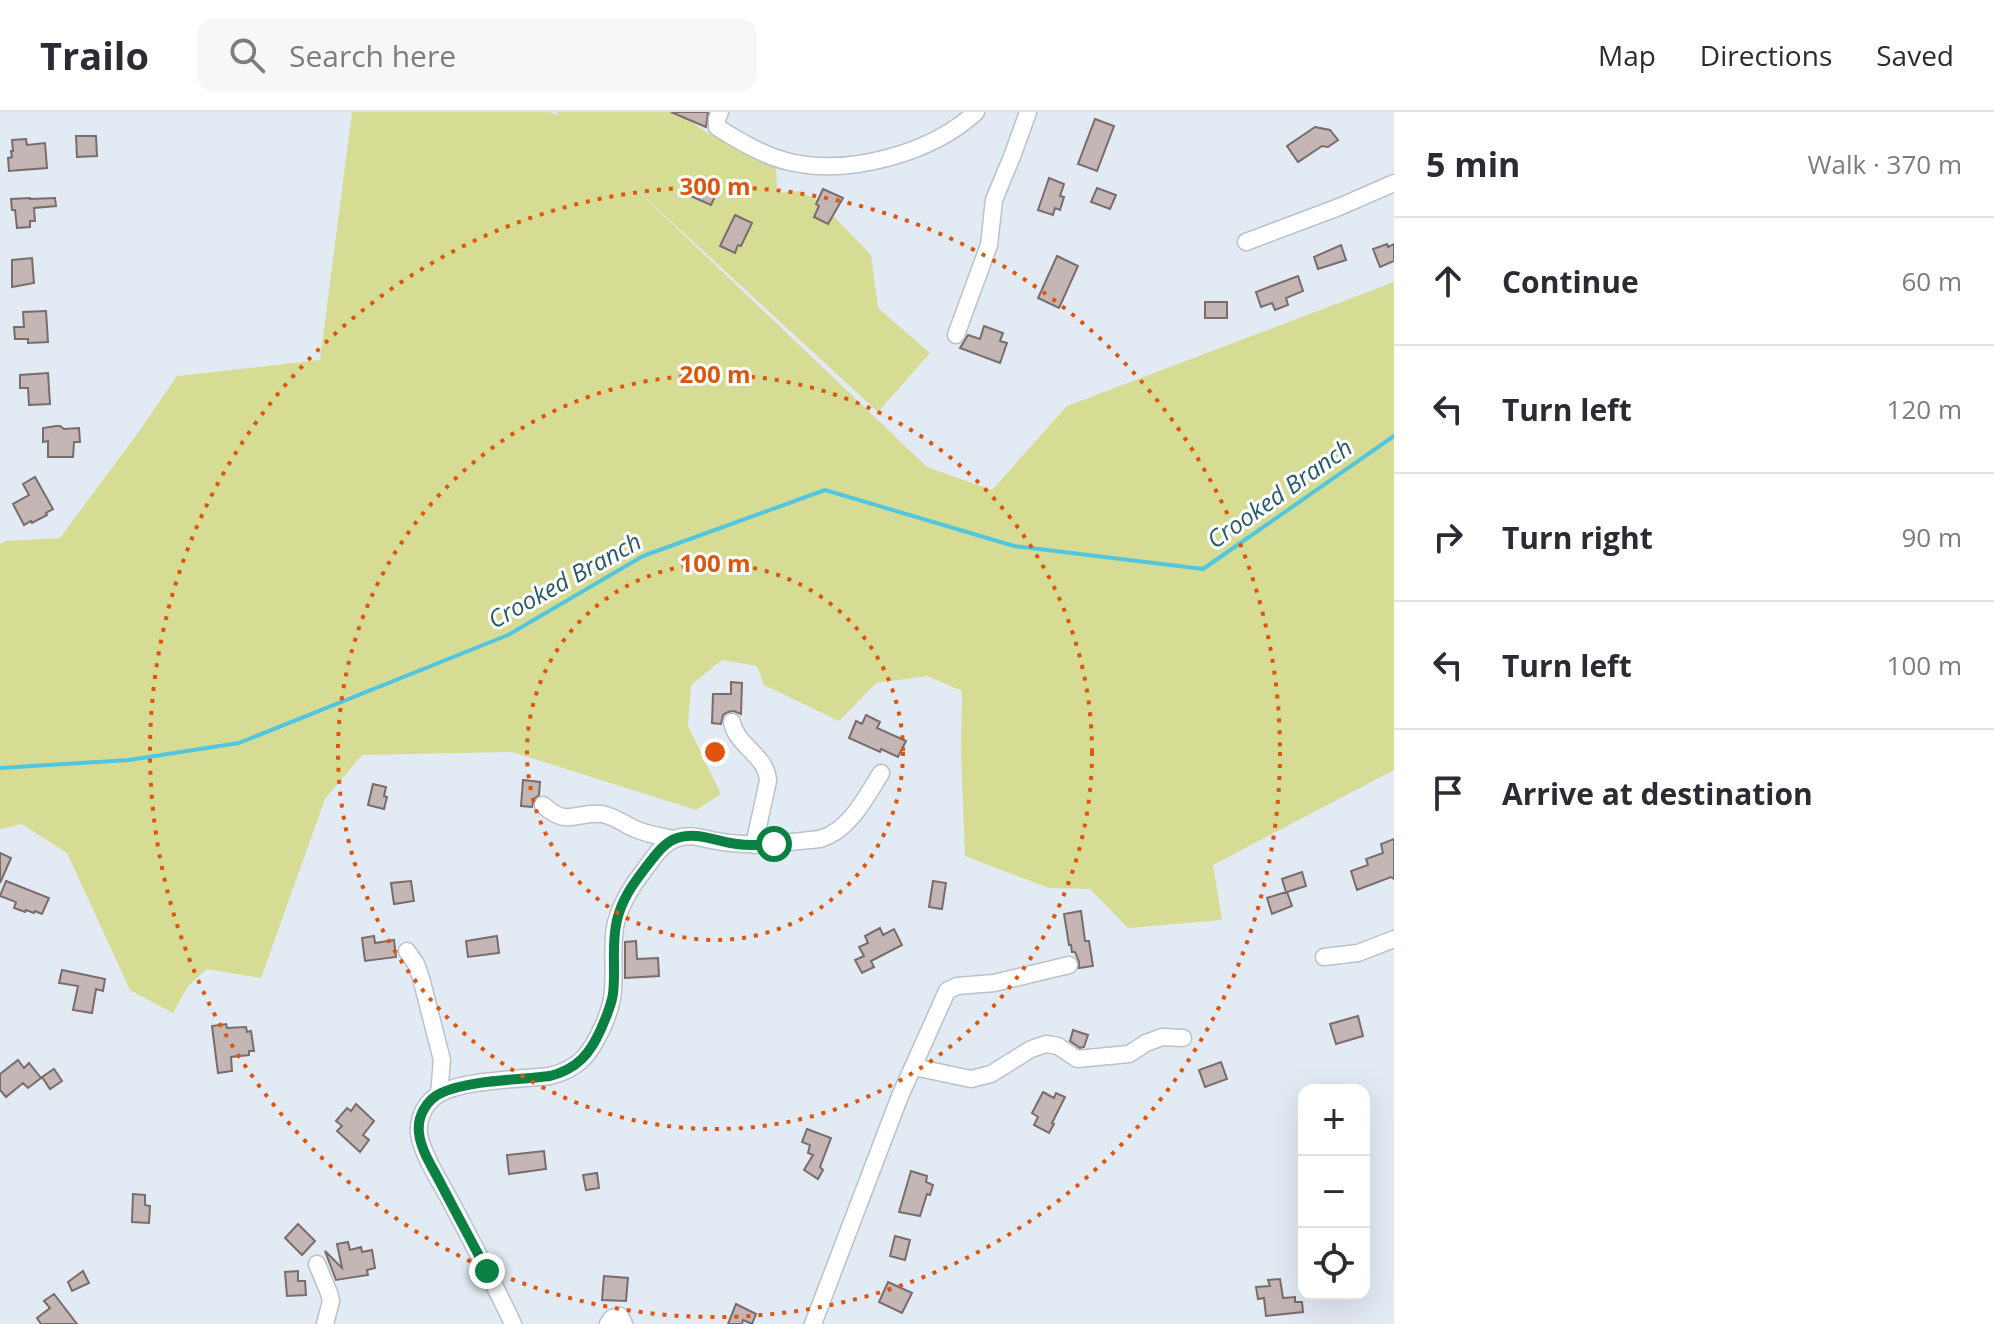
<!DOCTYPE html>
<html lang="en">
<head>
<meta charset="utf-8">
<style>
  :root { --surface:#fff; --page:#f7f7f7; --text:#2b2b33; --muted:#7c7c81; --line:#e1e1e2 }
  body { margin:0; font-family:"Open Sans",sans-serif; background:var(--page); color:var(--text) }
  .controls { position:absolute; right:24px; bottom:24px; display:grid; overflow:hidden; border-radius:16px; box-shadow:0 8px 32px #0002 }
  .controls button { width:72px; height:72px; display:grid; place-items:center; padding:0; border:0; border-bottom:2px solid var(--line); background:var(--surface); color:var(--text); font:40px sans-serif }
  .stop { position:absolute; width:24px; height:24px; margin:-18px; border:6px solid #0b8043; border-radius:50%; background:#fff }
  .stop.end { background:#0b8043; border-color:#fff; box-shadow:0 2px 8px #0008 }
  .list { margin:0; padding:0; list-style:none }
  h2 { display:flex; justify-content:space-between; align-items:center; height:104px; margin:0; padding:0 32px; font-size:34px }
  h2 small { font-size:26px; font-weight:400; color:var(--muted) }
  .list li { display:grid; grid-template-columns:52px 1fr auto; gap:24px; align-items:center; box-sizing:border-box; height:128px; padding:0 32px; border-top:2px solid var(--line) }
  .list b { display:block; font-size:30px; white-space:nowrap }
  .list em { font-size:26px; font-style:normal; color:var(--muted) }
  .icon { flex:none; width:44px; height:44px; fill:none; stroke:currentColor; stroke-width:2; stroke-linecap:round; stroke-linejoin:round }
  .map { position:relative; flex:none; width:1394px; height:1212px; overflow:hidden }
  header { display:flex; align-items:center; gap:48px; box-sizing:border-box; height:112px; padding:0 40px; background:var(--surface); border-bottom:2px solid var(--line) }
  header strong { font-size:38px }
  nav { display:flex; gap:44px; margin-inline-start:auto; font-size:28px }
  .search { width:560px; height:72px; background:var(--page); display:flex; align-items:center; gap:20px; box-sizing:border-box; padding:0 28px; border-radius:16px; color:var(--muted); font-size:30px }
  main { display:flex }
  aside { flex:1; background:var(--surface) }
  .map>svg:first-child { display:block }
  .green { fill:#d7dc95 }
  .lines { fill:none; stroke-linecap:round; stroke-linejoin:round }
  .stream { stroke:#52c6df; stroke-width:4 }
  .building { fill:#c4b6b5; stroke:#796c6b; stroke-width:2 }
  .minor-casing { stroke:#bac1cb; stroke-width:19 }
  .minor { stroke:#fff; stroke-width:16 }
  .route { stroke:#0b8043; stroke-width:10 }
  .ring { fill:none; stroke:#de560d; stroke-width:4; stroke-dasharray:4 8 }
  .labels { text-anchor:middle; stroke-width:6; stroke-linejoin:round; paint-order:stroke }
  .water-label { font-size:24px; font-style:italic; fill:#285964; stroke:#fff }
  .centre { fill:#de560d; stroke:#fff; stroke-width:4 }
  .ring-label { font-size:24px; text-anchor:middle; font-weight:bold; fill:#de560d; stroke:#fff; stroke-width:6; stroke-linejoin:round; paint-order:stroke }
</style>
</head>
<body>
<header>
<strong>Trailo</strong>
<div class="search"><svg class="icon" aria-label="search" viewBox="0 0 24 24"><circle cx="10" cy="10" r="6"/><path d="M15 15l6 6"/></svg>Search here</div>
<nav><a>Map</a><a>Directions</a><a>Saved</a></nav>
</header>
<main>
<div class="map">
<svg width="1394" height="1212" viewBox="0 0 1394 1212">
  <rect width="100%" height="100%" fill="#e2eaf4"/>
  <!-- green -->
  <path class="green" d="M352 0H549L558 3 557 0H677L709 22 776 51 777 81 799 79 819 89 871 143 878 196 930 241 878 300 622 64 927 355 992 378 1067 294 1394 170V658L1213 753 1222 808 1128 816 1090 777 1049 776 965 744 961 641 962 579 927 564 876 571 839 609 764 573 757 554 722 548 691 573 688 614 721 682 696 698 512 640 362 643 325 687 261 866 207 857 188 874 173 901 130 878 67 741 22 712 0 717V432L6 429 60 426 140 318 177 264 320 248Z"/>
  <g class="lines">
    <!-- stream -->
    <path class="stream" d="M0 656 129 648 239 631 508 523 643 444 825 378 1014 434 1203 457 1394 324"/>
  </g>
  <!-- building -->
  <path class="building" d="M671 0H708L706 15Z
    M1095 7 1114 14 1097 59 1078 52Z
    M1315 15 1330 18 1338 28 1328 35 1322 34 1298 50 1287 34Z
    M76 24H96L97 44 77 45Z
    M26 27 27 33 45 31 47 56 9 59 8 46 12 45 11 39H13L12 28Z
    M1049 66 1064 72 1060 84 1064 85 1060 98 1055 96 1053 103 1038 98Z
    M693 67 718 78 711 93 686 82Z
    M1097 76 1116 83 1110 97 1091 90Z
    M823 77 843 86 828 112 814 105 819 94 816 92Z
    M30 86V87L55 86 56 94 34 96 35 109H30V115L17 116 15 98H12L11 87Z
    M735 103 752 111 741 134 738 133 735 141 720 134Z
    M1387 132 1388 135 1394 132V149L1380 155 1373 137Z
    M1341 133 1346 148 1318 157 1314 145Z
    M1057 144 1078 154 1059 196 1038 186Z
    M32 146 34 171 12 175V148Z
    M1298 164 1303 179 1286 186 1288 193 1275 198 1272 191 1261 195 1256 180Z
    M1205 190H1227V206H1205Z
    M46 199 48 230 28 231V227H15L14 215H24L23 200Z
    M984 214 1003 221 1000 229 1007 231 1000 251 960 236 968 223 980 227Z
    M48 261 50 292 29 293 28 276H20V263Z
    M56 314H60L64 317 79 316 80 330H74L73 345H48V329L43 330V316Z
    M35 365 53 397 46 401 47 403 32 411 31 409 24 413 13 392 29 383 23 372Z
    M731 570 742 571 741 602 734 599 728 600 723 603 721 612 712 611 713 582H731Z
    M866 603 880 610 877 616 906 629 898 645 881 637 880 640 849 626 856 609 862 612Z
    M523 668 540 670 539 683 534 687 532 695 521 694Z
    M373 672 386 675 384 684 387 685 384 697 368 693Z
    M1394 727V767L1391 765 1357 778 1351 759 1368 753 1366 747 1383 741 1381 732Z
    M0 741 11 746 0 771Z
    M1302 760 1306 774 1287 780 1292 794 1272 802 1267 786 1286 780 1282 767Z
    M6 769 49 786 42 802 35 799 34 801 26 798 25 800 14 796 16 790 0 784Z
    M411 769 414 789 394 792 391 771Z
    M933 769 946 771 942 797 929 795Z
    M1081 799 1085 829H1089L1093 854 1079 856V850L1075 840H1072L1071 833H1069L1064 802Z
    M880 816 883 823 894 817 902 833 871 849 874 855 862 861 855 848 864 844 859 835 868 831 865 824Z
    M374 824 375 831 394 828 396 845 365 849 362 826Z
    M497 824 499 841 468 845 466 829Z
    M636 829 637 847 658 846 659 864 625 866V830Z
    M62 858 105 867 103 879 96 877 92 901 73 898 78 874 59 871Z
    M1358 904 1363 924 1336 932 1330 912Z
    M226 912 227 916 246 915 247 920 251 919 254 939H249V943L231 945 232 959 218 961 212 914Z
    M1073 918 1088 923 1084 935 1080 936 1070 929Z
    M18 948 24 956 29 951 41 966 28 976 23 971 6 985 0 978V962Z
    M1221 950 1227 967 1205 975 1199 958Z
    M54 957 62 969 50 977 42 965Z
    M1043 980 1054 986 1056 981 1065 985 1052 1011 1054 1012 1049 1021 1034 1013 1038 1005 1032 1001Z
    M356 992 374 1009 363 1023 369 1028 360 1040 337 1019 342 1014 336 1009 347 996 351 999Z
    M807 1017 831 1026 820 1055 823 1058 818 1067 804 1058 813 1043 808 1041 810 1033 802 1030Z
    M544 1039 546 1057 509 1062 507 1043Z
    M911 1059 927 1064 926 1070 933 1073 930 1083 927 1082 920 1104 899 1100Z
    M597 1061 599 1076 586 1078 583 1063Z
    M133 1082 145 1083V1093L150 1094 149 1111 132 1110Z
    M298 1112 315 1129 302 1143 285 1126Z
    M895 1124 910 1128 905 1148 890 1144Z
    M348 1130 350 1138 361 1135 362 1140 372 1138 375 1156 367 1158 368 1163 336 1168 325 1139 342 1156 337 1132Z
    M83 1159 89 1171 72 1179 68 1170Z
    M298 1159V1169H305L306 1183 287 1184 285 1160Z
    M604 1164 628 1166 626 1189 602 1188Z
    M1280 1167 1283 1186 1295 1185V1190H1302L1303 1200 1266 1204 1264 1186 1258 1187 1256 1175 1270 1174 1268 1168Z
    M888 1170 912 1181 902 1201 879 1190Z
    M54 1182 77 1212H41L37 1206 50 1196 44 1189Z
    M736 1192 756 1202 752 1212 743 1208 742 1212H728Z"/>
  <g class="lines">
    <defs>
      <path id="minor" d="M720 0 717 7V15C737 28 767 45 790 50 849 64 932 41 976 0
        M1246 130 1339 95 1394 71
        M956 223 989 133 994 88 1013 42 1028 0
        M732 610C736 634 767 643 768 669L754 733
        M543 693C568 716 576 699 602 702 613 704 621 710 631 715 644 722 659 724 673 727
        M407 839 416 852 421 866 442 948 439 982
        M1324 845 1358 841 1394 827
        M914 955 971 967 991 962 1031 937 1046 932 1058 934 1077 947 1129 942 1146 931 1162 925 1183 926
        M317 1152 329 1181 331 1189 325 1212
        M513 1212C494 1171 473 1132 452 1092 441 1071 426 1049 420 1027 416 1011 423 993 436 984 458 968 522 967 550 964 581 956 591 941 604 912 609 900 613 889 613 877 615 855 611 831 616 810 622 789 632 773 645 757 654 745 662 732 675 727 687 722 699 725 711 728 751 736 780 731 820 727 849 719 866 685 881 661
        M608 1212 612 1206 620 1204 624 1212
        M813 1212 900 984 947 879 957 874 994 871 1069 853"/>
    </defs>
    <!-- minor casing -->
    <use href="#minor" class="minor-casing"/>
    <!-- minor -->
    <use href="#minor" class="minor"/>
  </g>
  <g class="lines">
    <!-- route -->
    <path class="route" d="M487 1159C472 1130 456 1101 441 1072 433 1056 421 1039 419 1021 417 1005 426 988 441 981 469 968 518 968 550 964 577 957 590 942 601 917 606 905 611 895 613 882 616 858 611 832 617 808 622 787 633 772 646 755 655 744 663 731 677 726 696 719 718 730 737 732 749 734 762 733 774 732"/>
  </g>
  <!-- distance rings -->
  <g class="ring">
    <circle cx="715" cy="640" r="188"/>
    <circle cx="715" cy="640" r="377"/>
    <circle cx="715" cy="640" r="565"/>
  </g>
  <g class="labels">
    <!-- water labels -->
    <g class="water-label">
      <text transform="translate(1280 382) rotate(-35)" y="8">Crooked Branch</text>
      <text transform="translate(565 469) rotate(-29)" y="8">Crooked Branch</text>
    </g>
  </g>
  <circle cx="715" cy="640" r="12" class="centre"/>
  <g class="ring-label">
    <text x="715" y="83">300 m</text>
    <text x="715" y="271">200 m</text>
    <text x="715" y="460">100 m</text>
  </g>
</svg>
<div class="controls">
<button>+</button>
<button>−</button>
<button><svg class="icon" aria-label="locate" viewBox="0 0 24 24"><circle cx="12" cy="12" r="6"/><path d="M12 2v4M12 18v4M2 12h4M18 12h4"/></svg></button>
</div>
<div class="stop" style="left:774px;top:732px"></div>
<div class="stop end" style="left:487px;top:1159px"></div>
</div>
<aside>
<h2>5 min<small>Walk · 370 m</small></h2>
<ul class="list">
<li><svg class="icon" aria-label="ahead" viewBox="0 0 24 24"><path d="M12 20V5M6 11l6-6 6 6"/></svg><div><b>Continue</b></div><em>60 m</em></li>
<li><svg class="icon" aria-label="left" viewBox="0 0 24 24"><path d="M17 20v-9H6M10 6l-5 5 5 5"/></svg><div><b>Turn left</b></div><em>120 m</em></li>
<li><svg class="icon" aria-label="right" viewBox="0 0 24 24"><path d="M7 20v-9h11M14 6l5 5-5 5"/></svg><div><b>Turn right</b></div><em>90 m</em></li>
<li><svg class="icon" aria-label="left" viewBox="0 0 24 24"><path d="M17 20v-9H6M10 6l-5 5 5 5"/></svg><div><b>Turn left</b></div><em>100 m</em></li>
<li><svg class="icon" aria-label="arrive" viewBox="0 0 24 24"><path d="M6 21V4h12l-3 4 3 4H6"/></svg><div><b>Arrive at destination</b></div></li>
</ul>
</aside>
</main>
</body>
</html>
